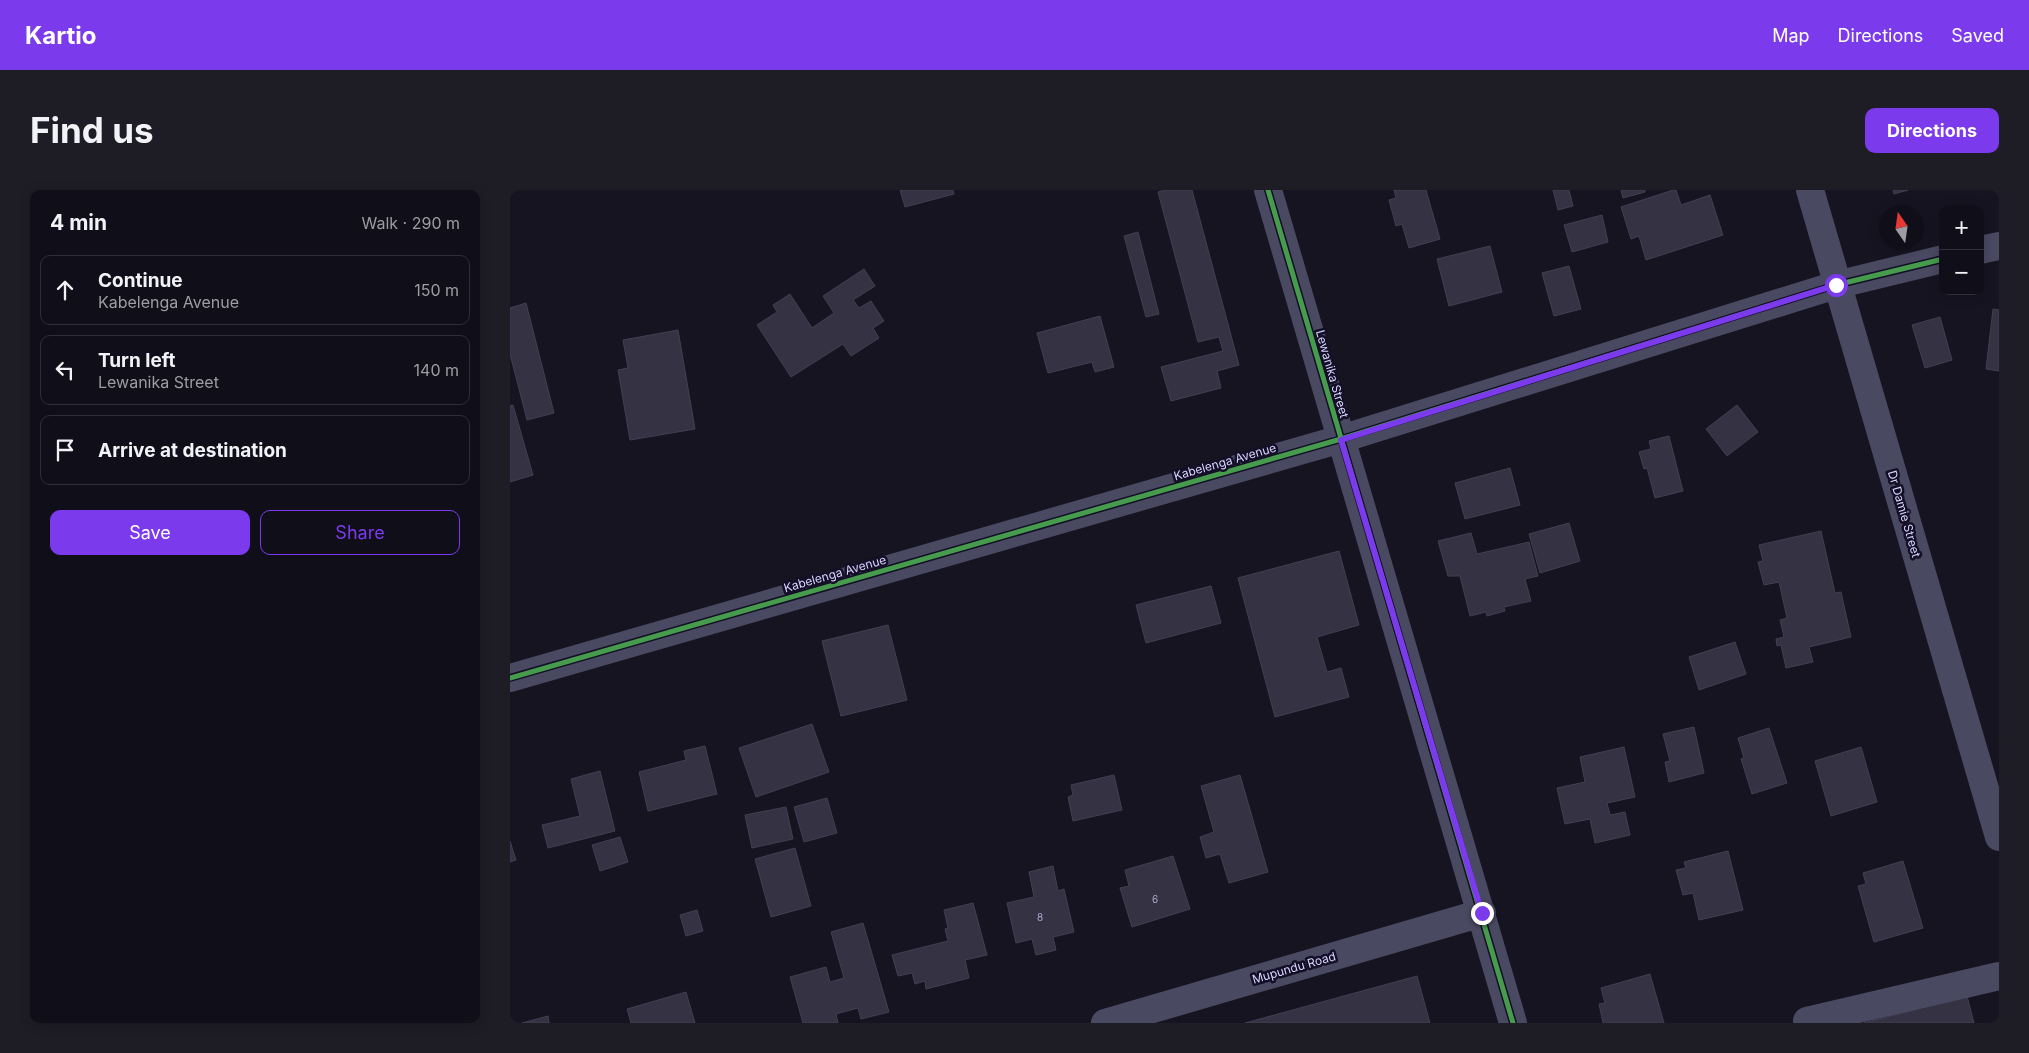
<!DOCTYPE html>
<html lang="en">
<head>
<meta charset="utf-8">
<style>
  :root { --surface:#100f19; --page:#1e1d26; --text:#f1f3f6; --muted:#9c9ca2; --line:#302f38; --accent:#7c3aed }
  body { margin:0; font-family:Inter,sans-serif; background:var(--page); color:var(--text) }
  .controls { position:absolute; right:15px; top:15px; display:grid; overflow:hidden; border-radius:10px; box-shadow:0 2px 12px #0003 }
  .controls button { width:45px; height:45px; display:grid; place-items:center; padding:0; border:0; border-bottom:1px solid var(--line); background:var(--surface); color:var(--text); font:25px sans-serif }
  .compass { position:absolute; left:1369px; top:15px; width:45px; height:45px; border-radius:50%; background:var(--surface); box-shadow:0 2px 12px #0003; rotate:347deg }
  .stop { position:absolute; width:15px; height:15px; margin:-11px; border:4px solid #7c3aed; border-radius:50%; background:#fff }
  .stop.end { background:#7c3aed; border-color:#fff; box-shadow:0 1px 5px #0008 }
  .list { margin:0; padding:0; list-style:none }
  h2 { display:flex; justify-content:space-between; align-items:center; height:65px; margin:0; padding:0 20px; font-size:21px }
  h2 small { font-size:16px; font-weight:400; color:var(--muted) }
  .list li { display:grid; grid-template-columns:32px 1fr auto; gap:15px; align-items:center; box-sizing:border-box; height:70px; margin:0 10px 10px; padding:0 10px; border:1px solid var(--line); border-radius:10px }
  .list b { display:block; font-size:19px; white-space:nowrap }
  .list p { margin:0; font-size:16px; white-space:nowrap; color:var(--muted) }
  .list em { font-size:16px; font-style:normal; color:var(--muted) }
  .actions { display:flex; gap:10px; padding:15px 20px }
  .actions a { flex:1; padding:11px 0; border:1px solid var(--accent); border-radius:10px; text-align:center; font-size:18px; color:var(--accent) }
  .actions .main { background:var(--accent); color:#fff }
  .icon { flex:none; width:28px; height:28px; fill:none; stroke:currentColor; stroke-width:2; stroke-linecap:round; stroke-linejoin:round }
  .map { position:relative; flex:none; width:1489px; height:833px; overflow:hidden; border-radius:10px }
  header { display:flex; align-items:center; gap:30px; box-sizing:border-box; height:70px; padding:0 25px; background:var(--accent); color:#fff }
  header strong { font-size:24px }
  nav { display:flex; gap:28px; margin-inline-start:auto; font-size:18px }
  .intro { display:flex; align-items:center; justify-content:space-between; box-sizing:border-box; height:120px; padding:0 30px }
  h1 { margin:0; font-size:35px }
  .button { padding:12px 22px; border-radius:10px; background:var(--accent); color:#fff; font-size:18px; font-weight:700 }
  main { display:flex; gap:30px; padding:0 30px }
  aside { flex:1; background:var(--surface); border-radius:10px; box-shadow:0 2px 12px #0003 }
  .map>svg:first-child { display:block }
  .building { fill:#343243; stroke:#433f54 }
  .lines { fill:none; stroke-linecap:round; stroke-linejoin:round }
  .minor { stroke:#4a4962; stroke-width:28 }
  .cycleway-casing { stroke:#130f26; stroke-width:8 }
  .cycleway { stroke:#469c4c; stroke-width:5 }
  .route { stroke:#7c3aed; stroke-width:6 }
  .labels { text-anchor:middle; stroke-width:5; stroke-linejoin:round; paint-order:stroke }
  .number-label { font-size:10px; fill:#b0acd0 }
  .street-label { font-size:12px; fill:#d9d4ff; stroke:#130f26 }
</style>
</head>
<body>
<header>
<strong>Kartio</strong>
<nav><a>Map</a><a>Directions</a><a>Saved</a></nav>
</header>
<div class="intro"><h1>Find us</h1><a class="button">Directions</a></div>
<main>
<aside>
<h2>4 min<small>Walk · 290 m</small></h2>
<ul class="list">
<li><svg class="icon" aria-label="ahead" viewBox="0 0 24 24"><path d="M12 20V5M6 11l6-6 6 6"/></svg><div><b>Continue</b><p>Kabelenga Avenue</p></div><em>150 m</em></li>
<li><svg class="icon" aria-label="left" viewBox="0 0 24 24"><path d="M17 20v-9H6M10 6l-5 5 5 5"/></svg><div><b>Turn left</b><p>Lewanika Street</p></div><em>140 m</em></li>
<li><svg class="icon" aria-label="arrive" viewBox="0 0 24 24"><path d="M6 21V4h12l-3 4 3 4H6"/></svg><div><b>Arrive at destination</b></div></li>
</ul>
<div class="actions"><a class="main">Save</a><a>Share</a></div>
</aside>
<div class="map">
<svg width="1489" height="833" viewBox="0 0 1489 833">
  <rect width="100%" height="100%" fill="#161421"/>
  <!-- building -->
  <path class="building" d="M390 0H443L444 4 395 17Z
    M655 0H682L729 175 707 181 711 198 661 211 651 177 713 161 709 147 688 152 648 2Z
    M884 0H916L930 49 899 58 892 34 886 36 879 10 886 8Z
    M1043 0H1059L1063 16 1048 20Z
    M1111 0H1135V2L1113 8Z
    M1163 0H1166L1171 15 1200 5 1213 45 1136 70 1129 46 1121 49 1111 17Z
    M1383 0H1398L1384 4Z
    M1092 25 1098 52 1062 62 1054 35Z
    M628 42 649 124 636 127 614 46Z
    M980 56 992 102 939 116 927 69Z
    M1059 76 1071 119 1044 126 1032 83Z
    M354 79 365 96 343 110 349 118 361 111 374 131 363 138 369 148 341 166 333 154 281 187 247 135 267 122 263 115 280 104 302 138 324 123 313 106Z
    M16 113 44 223 17 230 0 164V118Z
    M1483 119 1489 120V181L1476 179Z
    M590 126 604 177 585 182 582 172 538 183 527 143Z
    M1430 127 1442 170 1415 178 1402 135Z
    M168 140 185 239 120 250 108 180 118 178 113 150Z
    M3 215 23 285 0 292V216Z
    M1227 215 1248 242 1217 266 1196 239Z
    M1159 246 1173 301 1145 308 1137 278 1134 279 1129 262 1141 259 1139 251Z
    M1000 278 1010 315 955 329 945 293Z
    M1059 333 1070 371 1030 383 1019 344Z
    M1311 341 1325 403 1331 402 1341 447 1299 457 1303 472 1276 478 1271 455 1267 456 1266 449 1274 447 1270 430 1277 428 1269 392 1254 395 1248 372 1253 371 1249 355Z
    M961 343 967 364 1019 352 1028 386 1015 389 1021 411 994 417 995 421 977 426 976 422 960 426 950 386H938L928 351Z
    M829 361 849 435 807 447 817 482 831 478 839 507 765 527 728 388Z
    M701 396 711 433 636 453 626 415Z
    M378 435 397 510 331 526 312 451Z
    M1225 452 1236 484 1189 500 1179 467Z
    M302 534 319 582 246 607 229 558Z
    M1184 537 1194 583 1159 592 1155 572 1160 571 1153 544Z
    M1259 538 1277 593 1242 604 1231 569 1234 568 1228 548Z
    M195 556 207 604 138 621 129 582 176 570 174 561Z
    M1114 557 1125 607 1097 613 1100 625 1115 622 1120 645 1085 653 1080 629 1055 634 1047 598 1075 592 1070 567Z
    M1351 557 1367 612 1321 626 1305 571Z
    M90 581 105 641 38 658 32 635 70 626 61 589Z
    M604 585 612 620 563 631 558 607 563 605 561 595Z
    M730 585 758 682 719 693 710 664 696 668 690 647 704 642 691 596Z
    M317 608 327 643 294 652 284 617Z
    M276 617 283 649 242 658 235 625Z
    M110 647 118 672 90 681 82 655Z
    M0 651 6 670 0 672Z
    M285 658 301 716 261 727 245 669Z
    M1218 661 1233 720 1189 730 1183 703 1173 705 1166 680 1176 678 1174 672Z
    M663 666 680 719 622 737 610 698 619 696 615 680Z
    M1393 671 1413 738 1364 752 1348 696 1356 694 1353 683Z
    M543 676 548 701 554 699 564 742 543 747 546 760 526 765 522 749 506 753 497 713 524 707 519 682Z
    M463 713 477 765 455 770 459 788 416 799 415 791 405 794 402 783 388 786 382 765 438 751 435 739 438 738 434 720Z
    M187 720 193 741 176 746 170 725Z
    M353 733 379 822 351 829 348 818 326 824 328 833H293L280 787 316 777 320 792 334 788 321 742Z
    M1140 784 1154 833H1093L1089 814 1095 813 1091 798Z
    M907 786 920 833H735Z
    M176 802 185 833H121L117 819Z
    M1457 806 1464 833H1354Z
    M38 826 39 833H12Z"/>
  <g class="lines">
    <!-- minor -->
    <path class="minor" d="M758 0 1003 833
      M1300 0 1489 647
      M1470 60 1489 56
      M0 488 831 249 1326 95 1433 69
      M1297 831 1489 786
      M595 833 972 723"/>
    <defs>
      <path id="cycleway" d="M758 0 1003 833
        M0 488 831 249 1326 95 1433 69"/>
    </defs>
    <!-- cycleway casing -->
    <use href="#cycleway" class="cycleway-casing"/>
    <!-- cycleway -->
    <use href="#cycleway" class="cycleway"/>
  </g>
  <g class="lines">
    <!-- route -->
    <path class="route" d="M972 723 831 250 1326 95"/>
  </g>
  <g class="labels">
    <!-- number labels -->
    <g class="number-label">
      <text x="645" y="713">6</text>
      <text x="530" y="731">8</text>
    </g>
    <!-- street labels -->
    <g class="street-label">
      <text transform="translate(822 184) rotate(74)" y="4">Lewanika Street</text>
      <text transform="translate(715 272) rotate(-16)" y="4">Kabelenga Avenue</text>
      <text transform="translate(1394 324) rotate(74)" y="4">Dr Damie Street</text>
      <text transform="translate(325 384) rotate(-16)" y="4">Kabelenga Avenue</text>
      <text transform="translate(784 778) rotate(-16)" y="4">Mupundu Road</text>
    </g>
  </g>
</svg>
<div class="controls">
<button>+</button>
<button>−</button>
</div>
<svg class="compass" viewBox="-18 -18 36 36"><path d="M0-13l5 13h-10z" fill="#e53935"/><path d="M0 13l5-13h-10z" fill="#9c9ca2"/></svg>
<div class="stop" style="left:1326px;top:95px"></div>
<div class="stop end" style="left:972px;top:723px"></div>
</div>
</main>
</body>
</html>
